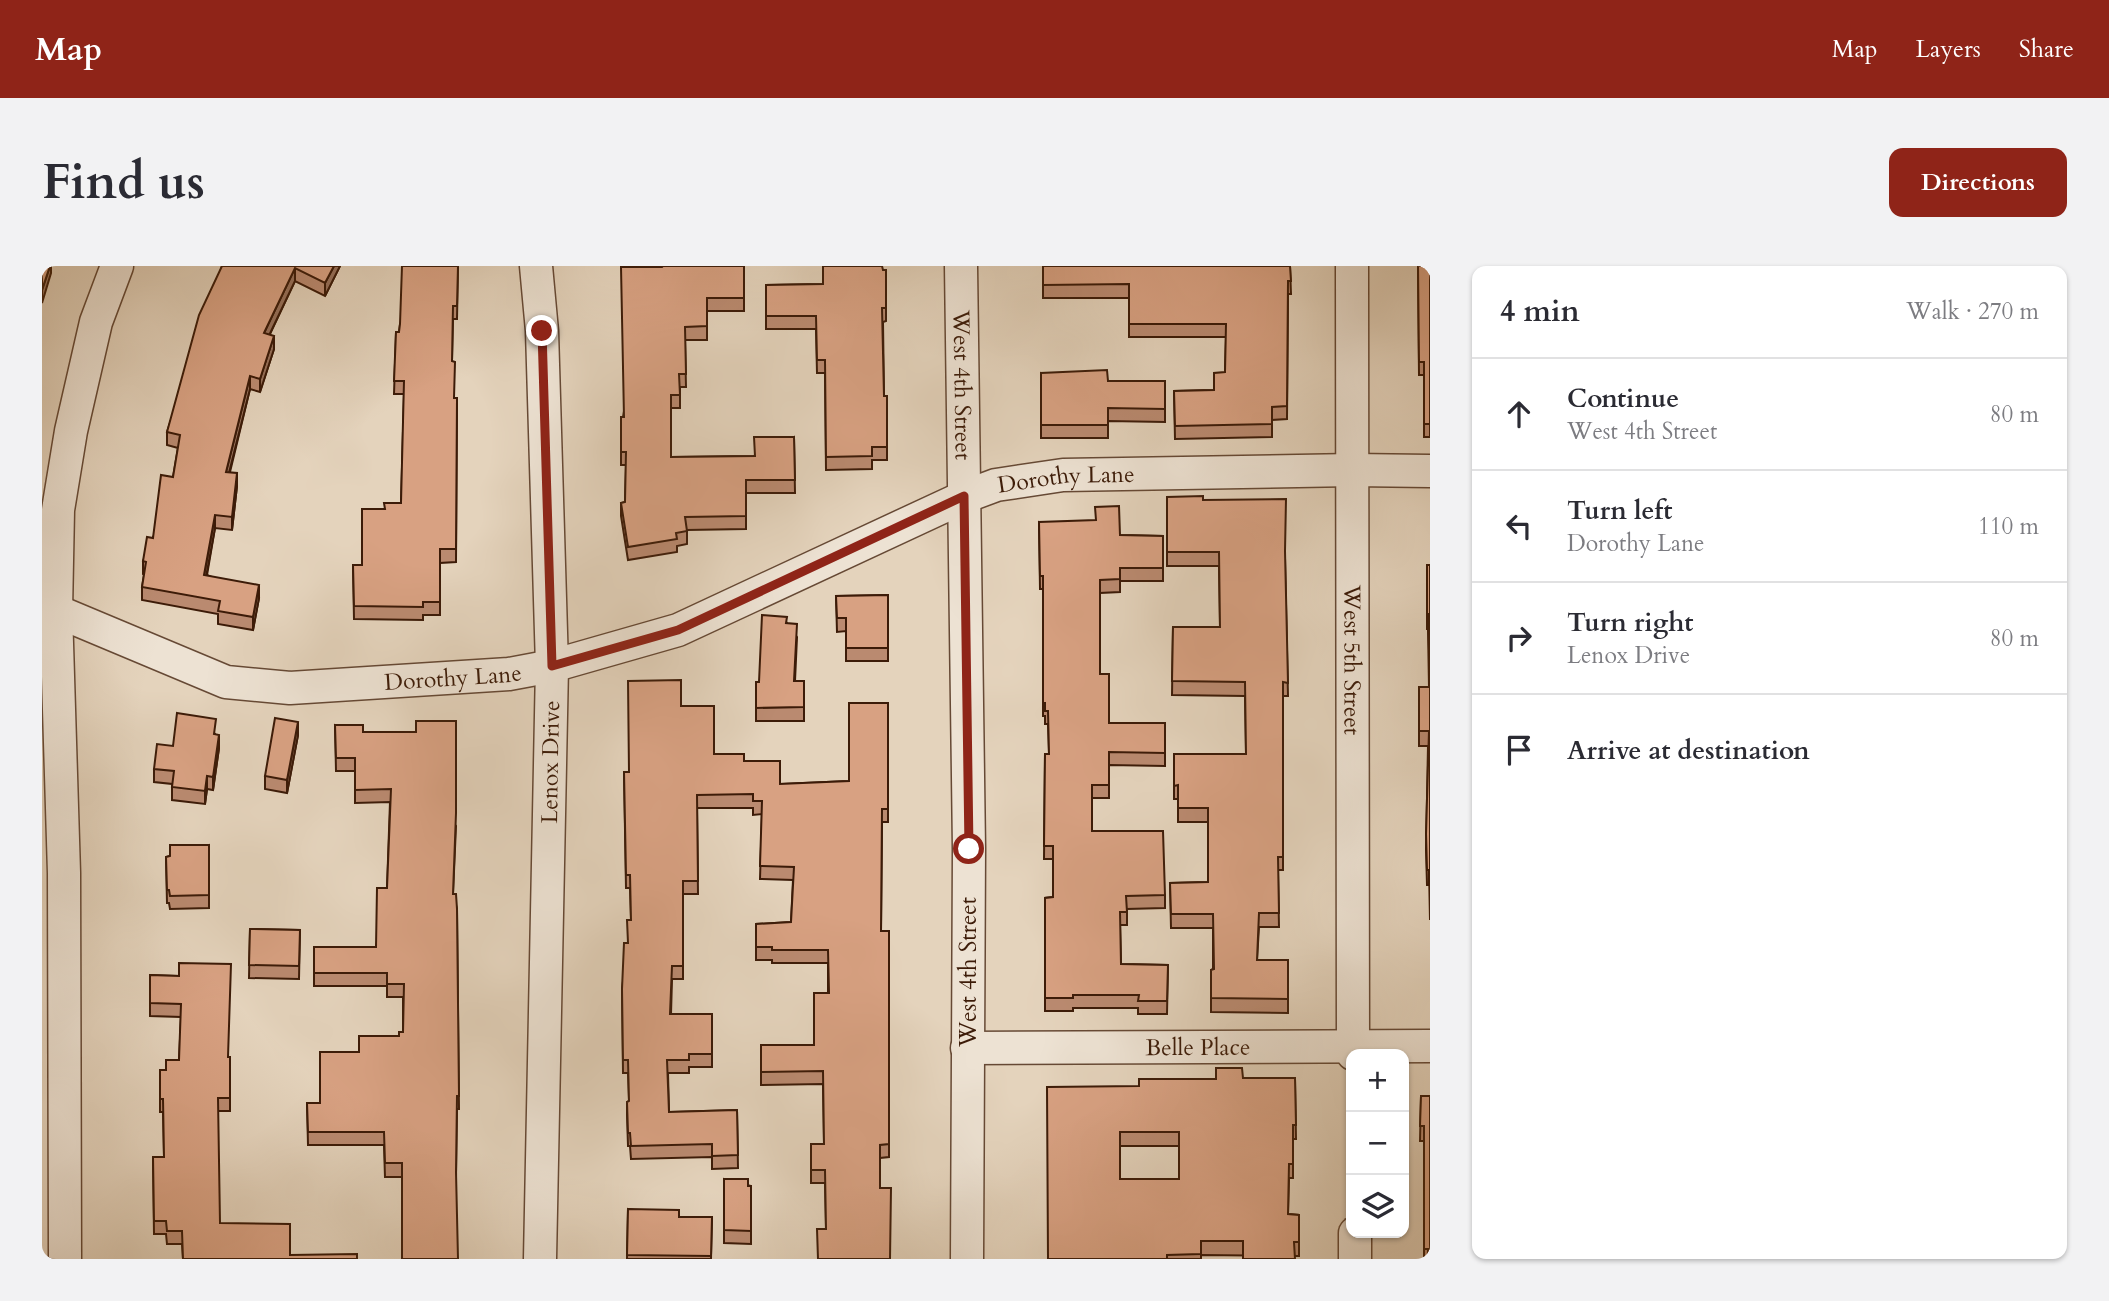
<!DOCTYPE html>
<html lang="en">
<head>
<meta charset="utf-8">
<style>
  :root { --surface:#fff; --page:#f2f2f3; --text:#2b2b33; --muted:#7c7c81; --line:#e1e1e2; --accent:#8f2418 }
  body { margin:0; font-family:Cardo,serif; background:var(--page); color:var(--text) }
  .controls { position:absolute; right:21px; bottom:21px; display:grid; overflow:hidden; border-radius:14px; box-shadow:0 2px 5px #0004 }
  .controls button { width:63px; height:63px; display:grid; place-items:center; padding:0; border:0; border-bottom:2px solid var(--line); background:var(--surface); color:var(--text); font:35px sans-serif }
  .stop { position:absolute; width:21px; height:21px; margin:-16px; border:5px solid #8f2418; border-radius:50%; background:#fff }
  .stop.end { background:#8f2418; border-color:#fff; box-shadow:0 2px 7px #0008 }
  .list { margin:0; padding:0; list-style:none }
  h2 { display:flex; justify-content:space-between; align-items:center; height:91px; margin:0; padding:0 28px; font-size:30px }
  h2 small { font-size:23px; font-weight:400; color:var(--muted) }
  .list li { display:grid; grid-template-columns:46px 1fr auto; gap:21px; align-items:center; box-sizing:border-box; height:112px; padding:0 28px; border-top:2px solid var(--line) }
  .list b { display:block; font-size:26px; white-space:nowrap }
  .list p { margin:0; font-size:23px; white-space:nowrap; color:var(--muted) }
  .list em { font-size:23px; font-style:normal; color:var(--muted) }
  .icon { flex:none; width:38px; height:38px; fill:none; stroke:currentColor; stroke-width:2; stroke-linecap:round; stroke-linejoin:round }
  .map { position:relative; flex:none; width:1388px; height:993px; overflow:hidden; border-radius:14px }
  header { display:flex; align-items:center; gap:42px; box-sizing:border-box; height:98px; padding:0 35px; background:var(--accent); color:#fff }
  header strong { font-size:33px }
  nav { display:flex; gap:38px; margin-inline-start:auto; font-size:24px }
  .intro { display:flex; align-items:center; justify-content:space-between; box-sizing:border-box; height:168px; padding:0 42px }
  h1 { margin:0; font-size:49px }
  .button { padding:18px 32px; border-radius:14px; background:var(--accent); color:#fff; font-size:24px; font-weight:700 }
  main { display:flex; gap:42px; padding:0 42px }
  aside { flex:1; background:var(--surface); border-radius:14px; box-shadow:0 2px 5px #0004 }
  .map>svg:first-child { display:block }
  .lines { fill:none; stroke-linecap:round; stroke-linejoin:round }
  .minor-casing { stroke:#664935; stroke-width:35 }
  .minor { stroke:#ede2d3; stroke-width:32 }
  .wall { fill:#ba8a70; stroke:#3c1b08; stroke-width:2; fill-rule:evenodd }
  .shaded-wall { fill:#97715b; stroke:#3c1b08; stroke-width:2 }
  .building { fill:#d8a182; stroke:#3c1b08; stroke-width:2; fill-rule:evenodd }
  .route { stroke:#8f2418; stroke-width:9 }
  .labels { text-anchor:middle; stroke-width:5; stroke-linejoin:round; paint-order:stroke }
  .street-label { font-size:23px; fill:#3c1b08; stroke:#ede2d3 }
</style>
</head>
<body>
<header>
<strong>Map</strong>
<nav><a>Map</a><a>Layers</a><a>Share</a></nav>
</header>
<div class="intro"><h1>Find us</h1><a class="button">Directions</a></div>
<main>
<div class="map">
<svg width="1388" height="993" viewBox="0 0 1388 993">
  <rect width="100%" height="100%" fill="#e4d3bc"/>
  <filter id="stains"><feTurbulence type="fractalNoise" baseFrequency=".00286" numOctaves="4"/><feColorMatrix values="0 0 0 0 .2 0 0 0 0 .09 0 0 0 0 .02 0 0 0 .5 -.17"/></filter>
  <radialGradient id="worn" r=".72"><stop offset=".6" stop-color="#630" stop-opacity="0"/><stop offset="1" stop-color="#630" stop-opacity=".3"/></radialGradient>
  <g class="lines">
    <defs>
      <g id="minor">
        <path d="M494 0 500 65 510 400 498 993"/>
        <path id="s1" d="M919 0 927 583 925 993"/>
        <path id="s2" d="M1310 0 1311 788"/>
        <path id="s3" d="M0 339 184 416 248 422 467 408 510 400 636 364 922 231 954 219 1021 209 1311 204 1388 205"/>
        <path id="s4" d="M925 782 1388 780"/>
        <path d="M1313 967V993"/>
        <path d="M23 993 22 607 14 345 16 244 29 165 54 56 75 0"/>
      </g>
    </defs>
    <!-- minor casing -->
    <use href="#minor" class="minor-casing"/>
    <!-- minor -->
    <use href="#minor" class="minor"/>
  </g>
  <!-- wall -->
  <path class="wall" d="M180 0H298L283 30 253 15 228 68 232 83 218 126 208 123 188 206 195 220 190 264 173 262 165 309 217 332 211 364 176 358V348L100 334V321L102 309 101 308V295L111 272 131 211 136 182 125 179V166Z
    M416 0 415 53H411L410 95 412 132H415L414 296 398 297V349H381V354L312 353 311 299H320L343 243 359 237 362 128H352L354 66H357L358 58Z
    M606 0H702V45H665V74H643L644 121H638V142H629V191L712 190 752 171 753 227H704V263L645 264V278L635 280V286L586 294 579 250V237L583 236 584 199H579V151H581L607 1Z
    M1001 0H1248L1249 28H1246L1245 153 1230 154V171L1133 173 1132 125 1172 124 1183 106 1184 71H1087V32H1001Z
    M1376 0H1388V171H1382V109H1377Z
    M841 4H844V55L841 56 842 130H845V194H830V203L784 204 783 107H775L774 63H724V19L781 18Z
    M999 107 1066 115H1123V156L1066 155V172H999Z
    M1125 231 1161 234 1243 292 1246 430H1241V604H1236L1237 661H1217L1215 694H1246V747L1169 746V704L1171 703V662H1129L1128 617 1166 616V556H1136V533H1132V488H1204L1203 430 1130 429 1131 361H1178L1177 300H1125Z
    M997 256 1078 269 1121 270V315H1078V326L1058 327V408L1067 457H1123V500L1067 499V532H1050V565L1123 629V642L1085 643V659H1078L1079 698 1126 699 1125 748H1096V742H1031V745H1003V632L1011 631V593H1002L1003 488H1007L1006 458H1003V450H1001V323H998Z
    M1385 299H1388L1387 619H1385L1384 583 1386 480H1377V421H1387L1386 363H1385Z
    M846 329V395H804V365L795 366 794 330Z
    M745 357 755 371 753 415H762V455H714V416H717Z
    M846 437V556H840L839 665H847V891L838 892 784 963 783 917H769V878H782L781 818 719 819V779H772L786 727V697H730V694H714V658L749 656 751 614 718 613 720 548 711 549V542H655L656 628H641V713H630L629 748H670V801H647V807H626L627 846 695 844 696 902 670 903V891L589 893 588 880H586L585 849V836L587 835 586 807H581L580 723 589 654 588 622H584L582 506H587L639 440 672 488 702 495 738 518 807 515Z
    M293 459 321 466 414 560 411 628 415 643 417 843H415L414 911H343L342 879H266L265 837H278L317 786 357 770 361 766V731H345V720H272V681H334L345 622 348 536 313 537V505H294Z
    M173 468 177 482 171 524 165 523 163 538 130 534V518L112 516V503L131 480Z
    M256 469 245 527 223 523V510Z
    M167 579V642L128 643 127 637H125L124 591Z
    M208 663 258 664 257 713 207 712Z
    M108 709 137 710 186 791H188V845H176L141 993 140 978H125L124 968H112L111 891H122L121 846H118V804H124L137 794 139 751 108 750Z
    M1201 812H1253L1254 873H1251V912H1247L1246 948 1257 949V990L1159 989V993H1006L1097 820ZM1078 880H1137V913H1078Z
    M1379 830H1388V993H1382V875H1378Z
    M682 913 709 920V978L682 977Z
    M586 943 637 951H670L669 993H585Z"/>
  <!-- shaded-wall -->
  <path class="shaded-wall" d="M8 0H9V7L0 37V24Z
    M292 0H298L283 30V17Z
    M253 2V15L222 80V67Z
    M232 70V83L218 126V113Z
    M208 110V123L184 219V206Z
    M195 207V220L190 264V251Z
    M173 249V262L162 322V309Z
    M217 319V332L211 364V351Z
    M256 456V469L245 527V514Z
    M177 469V482L171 524V511Z
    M165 510V523L163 538V525Z"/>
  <!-- building -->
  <path class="building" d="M0 0H8L0 24Z
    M180 0H292L283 17 253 2 222 67 232 70 218 113 208 110 184 206 195 207 190 251 173 249 162 309 217 319 211 351 176 345 178 335 100 321 104 296 101 295 105 271 111 272 119 209 131 211 138 169 125 166 157 49Z
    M360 0H416L415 40H411L410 95 413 96 412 132H415L414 283H398V336H381V341L312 340 311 299H320V243H343L342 237H359L362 115H352L354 66H357L358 58Z
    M618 0H702V32H665V60L643 61 644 108H637L638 129H629V191L713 190 712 171H752L753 214H704V250L643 251 645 265 634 267 635 273 586 281 579 237 583 236 584 186H579V151H582L579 1H619Z
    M781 0H840L841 4H844V42H840L842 130H845V181H830V190L784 191 783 94H775L774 50H724V19L781 18Z
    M1001 0H1248L1249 15H1246L1245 140 1230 141V158L1133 160 1132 125 1172 124V107L1183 106 1184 58H1087V18L1001 19Z
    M1376 0H1388V158H1382V96H1377Z
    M1065 104 1066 115H1123V143L1066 142V159H999V107Z
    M1161 230V234L1244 233 1243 285 1246 417 1241 416V591H1236L1237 647H1217L1215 694H1246V733L1169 732V704L1172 703 1171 648H1129L1128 617 1166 616V542H1136V519L1132 520V488H1204L1203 416 1130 415 1131 361H1178L1177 286H1125V231Z
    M1077 240 1078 269 1121 270V302H1078V313L1058 314V408H1067V457H1123V487L1067 486V519H1050V565H1121L1123 629 1084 630 1085 646H1078L1079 698 1126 699 1125 735H1096L1097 729H1031V732H1003V632L1011 631V580H1002L1003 488H1007L1006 445H1003V437H1001V310H998L997 256 1054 254 1053 241Z
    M1385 299H1388V654L1387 604H1385L1384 568 1387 465H1377V421H1388L1386 348H1385Z
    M846 329V382H804V352H795L794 330Z
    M720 349 745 351 744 357 755 358 752 415H762V441L714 442V416H717Z
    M639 414V440H672V488H702V495H738V518L807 515V437H846V543H840L839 665H847V878L838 879V922H849L848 993H776L775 963H784L783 904H769V878H782L781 805 719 806V779H772V727H787L786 684H730V681H714V658L749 656 752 601 718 600 720 535H711V528L655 529 656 615H641V700H630L628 748H670V788H647V794H625L627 846 695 844 696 889 670 890V878L589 880 588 867H586L585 836 587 835 586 794H581L580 723 582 677H586L585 654H589L588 609H584L582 506H587L586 415Z
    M135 447 174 453 172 468 177 469 171 511 165 510 163 525 130 521 132 505 112 503 115 478 131 480Z
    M233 452 256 456 245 514 223 510Z
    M374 455H414V547L411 628H414L415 643 417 830H415L414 906 416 993H360V897H343L342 866H266L265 837H278V786H317V770H357V766H361L362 718H345V707H272V681H334L335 622H345L349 523 313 524V492H294L293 459H321V466H374Z
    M128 579H167V629L128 630 127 624H125L124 591 128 590Z
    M208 663 258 664 257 700 207 699Z
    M137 697 189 698 186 791H188V832H176L178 957 248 958V989L315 988V993H141L140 965H125L124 955H112L111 891H122L121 833H118V804H124V794H137L139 738 108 737V709L137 710Z
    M1174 802H1200L1201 812H1253L1254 859H1251V898H1247L1246 948 1257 949V976H1252L1253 993H1201V975H1159V988L1125 989V993H1006L1005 821 1097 820V813H1174ZM1078 866H1137V913H1078Z
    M1379 830H1388V993H1386V983H1382V860H1378Z
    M682 913H706V920H709V965L682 964Z
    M586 943 637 944V951H670L669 990 585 989Z"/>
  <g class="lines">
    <!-- route -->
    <path class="route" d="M500 65 510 400 636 364 922 230 927 583"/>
  </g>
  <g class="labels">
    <!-- street labels -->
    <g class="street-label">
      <text dy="8" stroke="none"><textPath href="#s1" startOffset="119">West 4th Street</textPath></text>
      <text dy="8" stroke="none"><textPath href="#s3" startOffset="1078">Dorothy Lane</textPath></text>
      <text dy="8" stroke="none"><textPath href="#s2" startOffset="394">West 5th Street</textPath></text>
      <text dy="8" stroke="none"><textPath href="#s3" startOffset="427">Dorothy Lane</textPath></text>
      <text transform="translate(508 496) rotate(-89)" y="8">Lenox Drive</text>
      <text transform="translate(926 706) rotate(-90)" y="8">West 4th Street</text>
      <text dy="8" stroke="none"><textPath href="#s4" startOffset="231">Belle Place</textPath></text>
    </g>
  </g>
  <rect width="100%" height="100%" filter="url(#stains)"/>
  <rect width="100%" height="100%" fill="url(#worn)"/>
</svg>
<div class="controls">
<button>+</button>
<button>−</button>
<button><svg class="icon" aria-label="layers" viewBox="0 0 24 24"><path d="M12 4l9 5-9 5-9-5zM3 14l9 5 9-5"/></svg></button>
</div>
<div class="stop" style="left:927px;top:583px"></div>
<div class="stop end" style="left:500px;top:65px"></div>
</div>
<aside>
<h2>4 min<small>Walk · 270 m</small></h2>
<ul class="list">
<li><svg class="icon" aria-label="ahead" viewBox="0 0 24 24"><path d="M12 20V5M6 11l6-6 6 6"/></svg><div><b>Continue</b><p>West 4th Street</p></div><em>80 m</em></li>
<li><svg class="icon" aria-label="left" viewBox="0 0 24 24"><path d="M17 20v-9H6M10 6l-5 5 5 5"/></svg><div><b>Turn left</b><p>Dorothy Lane</p></div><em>110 m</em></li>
<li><svg class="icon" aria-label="right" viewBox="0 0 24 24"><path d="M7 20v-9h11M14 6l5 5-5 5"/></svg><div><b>Turn right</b><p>Lenox Drive</p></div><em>80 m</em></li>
<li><svg class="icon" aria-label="arrive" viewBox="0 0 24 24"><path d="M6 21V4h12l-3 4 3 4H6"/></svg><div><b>Arrive at destination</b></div></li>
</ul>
</aside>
</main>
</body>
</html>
